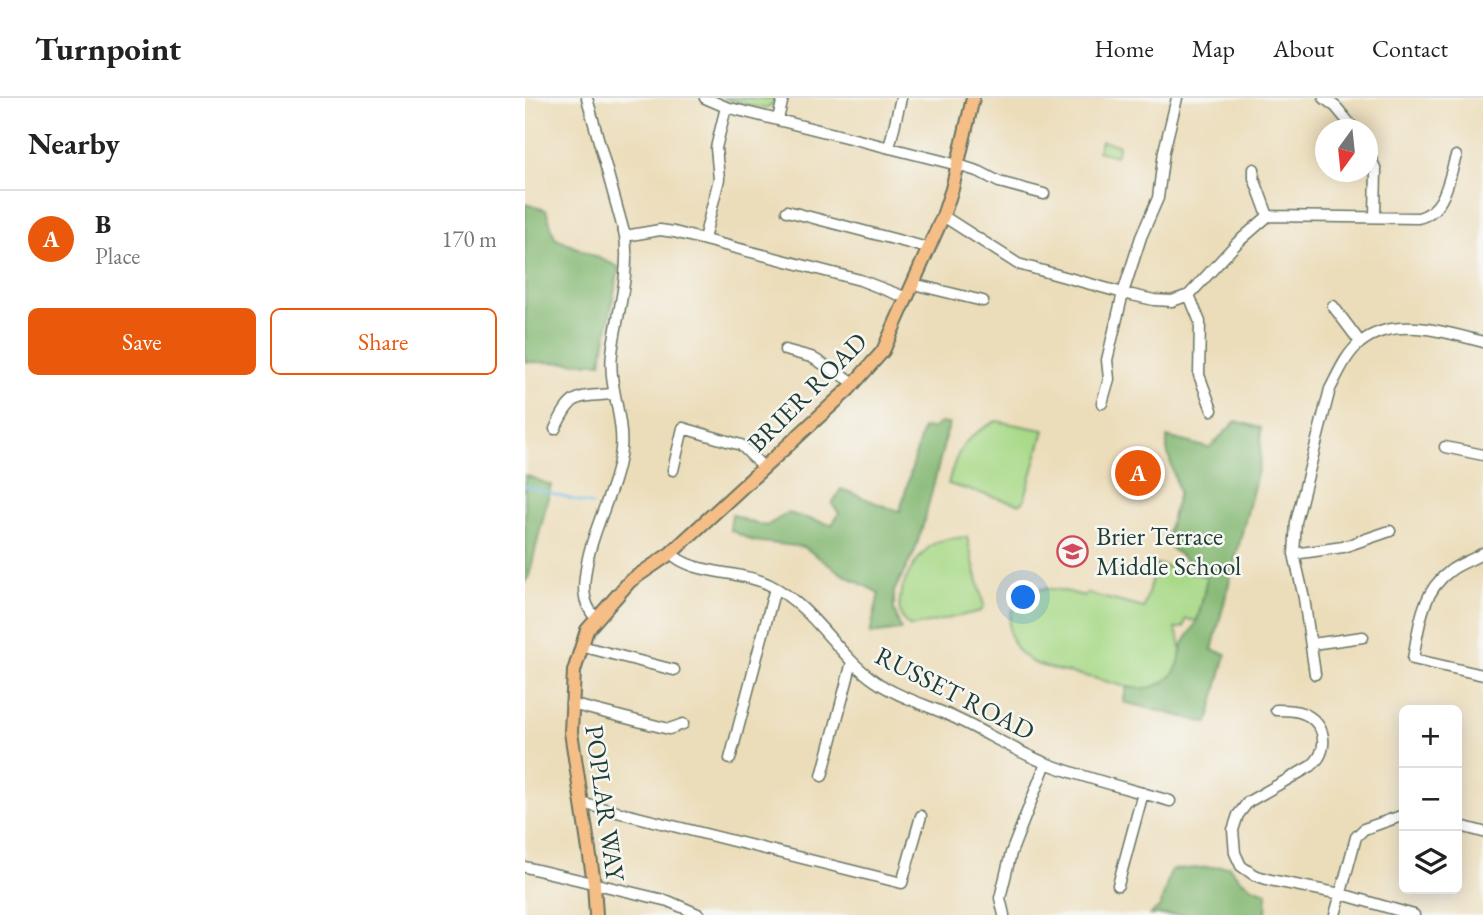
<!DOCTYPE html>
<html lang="en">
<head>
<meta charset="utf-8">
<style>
  :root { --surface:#fff; --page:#f6f6f6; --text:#222; --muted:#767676; --line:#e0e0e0; --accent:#ea580c }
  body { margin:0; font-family:"EB Garamond",serif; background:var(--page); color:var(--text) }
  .controls { position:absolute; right:21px; bottom:21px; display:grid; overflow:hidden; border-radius:10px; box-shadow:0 4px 18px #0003 }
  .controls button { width:63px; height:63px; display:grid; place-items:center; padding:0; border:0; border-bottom:2px solid var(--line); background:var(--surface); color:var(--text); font:35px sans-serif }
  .compass { position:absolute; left:790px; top:21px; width:63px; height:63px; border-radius:50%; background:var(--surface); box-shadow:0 4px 18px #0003; rotate:195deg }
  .you { position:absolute; left:499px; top:500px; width:24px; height:24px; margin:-18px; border:5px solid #fff; border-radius:50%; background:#1a73e8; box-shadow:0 0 0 10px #1a73e833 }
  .badge { display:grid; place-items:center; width:46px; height:46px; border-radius:50%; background:var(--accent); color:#fff; font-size:23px; font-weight:700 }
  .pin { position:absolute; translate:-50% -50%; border:4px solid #fff; box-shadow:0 2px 7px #0006 }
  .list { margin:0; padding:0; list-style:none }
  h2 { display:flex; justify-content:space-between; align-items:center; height:91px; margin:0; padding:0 28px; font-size:30px }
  h2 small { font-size:23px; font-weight:400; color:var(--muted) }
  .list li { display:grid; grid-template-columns:46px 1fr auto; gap:21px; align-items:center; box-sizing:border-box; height:98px; padding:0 28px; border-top:2px solid var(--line) }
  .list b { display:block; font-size:26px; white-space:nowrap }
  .list p { margin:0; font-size:23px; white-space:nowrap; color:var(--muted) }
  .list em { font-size:23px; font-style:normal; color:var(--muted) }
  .actions { display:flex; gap:14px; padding:21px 28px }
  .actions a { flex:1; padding:16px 0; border:2px solid var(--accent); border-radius:10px; text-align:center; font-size:24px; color:var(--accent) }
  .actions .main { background:var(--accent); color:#fff }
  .icon { flex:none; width:38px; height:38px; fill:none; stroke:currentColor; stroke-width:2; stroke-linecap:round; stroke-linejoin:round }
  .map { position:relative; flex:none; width:958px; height:817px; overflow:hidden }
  header { display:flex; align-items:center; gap:42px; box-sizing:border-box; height:98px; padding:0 35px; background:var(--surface); border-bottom:2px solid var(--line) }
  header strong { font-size:33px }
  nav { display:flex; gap:38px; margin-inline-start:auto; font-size:24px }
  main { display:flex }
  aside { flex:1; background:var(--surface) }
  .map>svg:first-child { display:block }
  .green { fill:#a8d987; stroke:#648b5e; stroke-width:2 }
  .forest { fill:#86b974; stroke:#527b54; stroke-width:2 }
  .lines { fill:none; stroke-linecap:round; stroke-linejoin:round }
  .stream { stroke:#6cb9e6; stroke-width:2 }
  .minor-casing { stroke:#677563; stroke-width:13 }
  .major-casing { stroke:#677563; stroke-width:16 }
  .minor { stroke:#fff; stroke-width:10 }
  .major { stroke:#f6be87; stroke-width:12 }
  .labels { text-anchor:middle; stroke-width:5; stroke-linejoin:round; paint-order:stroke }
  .street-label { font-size:26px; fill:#1f3d34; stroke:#f6f6f2 }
  .poi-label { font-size:26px; fill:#1f3d34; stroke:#f6f6f2; text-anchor:start }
</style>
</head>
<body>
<header>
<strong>Turnpoint</strong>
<nav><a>Home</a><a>Map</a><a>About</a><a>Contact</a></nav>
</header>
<main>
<aside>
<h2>Nearby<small></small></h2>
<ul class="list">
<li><span class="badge">A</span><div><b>B</b><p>Place</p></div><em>170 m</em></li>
</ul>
<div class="actions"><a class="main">Save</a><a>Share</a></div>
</aside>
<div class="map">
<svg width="958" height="817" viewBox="0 0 958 817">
  <rect width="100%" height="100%" fill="#f6f6f2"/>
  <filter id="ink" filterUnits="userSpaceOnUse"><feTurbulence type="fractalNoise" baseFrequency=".0143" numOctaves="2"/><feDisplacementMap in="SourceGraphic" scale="14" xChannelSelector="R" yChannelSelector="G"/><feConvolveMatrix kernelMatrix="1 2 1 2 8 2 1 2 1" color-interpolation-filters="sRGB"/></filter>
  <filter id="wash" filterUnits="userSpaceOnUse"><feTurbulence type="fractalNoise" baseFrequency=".00686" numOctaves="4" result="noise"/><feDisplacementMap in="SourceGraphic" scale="28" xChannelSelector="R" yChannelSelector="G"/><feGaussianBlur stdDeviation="1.57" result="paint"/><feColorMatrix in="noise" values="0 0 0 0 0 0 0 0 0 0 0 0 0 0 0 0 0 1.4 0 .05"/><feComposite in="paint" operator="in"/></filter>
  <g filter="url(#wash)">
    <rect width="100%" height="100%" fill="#ecddba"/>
    <!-- green -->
    <path class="green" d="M197 0H250L248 7 240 11Z
      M576 43 594 47 591 58 573 53Z
      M471 323 519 332 499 403 494 406 423 386C431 353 439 339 471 323Z
      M442 439 459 508 456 513 386 529C357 513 389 457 410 445 419 440 432 440 442 439Z
      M631 466 683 479 672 523 661 521 659 529 650 531C658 546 659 563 647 577 640 585 625 592 614 591 600 590 585 584 572 581 552 576 528 573 509 565 504 563 500 559 496 556 475 536 483 499 512 492 528 488 545 495 560 498L561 495 619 510Z"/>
    <!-- forest -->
    <path class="forest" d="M0 106 21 112 30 140 94 169 76 265 0 264Z
      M711 323 736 330 735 364 687 552 701 556 683 625 598 604 602 589C622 593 645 588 653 567 656 560 655 552 658 546 662 538 669 531 672 522 677 509 679 493 682 479L647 451 642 438 654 394 642 352V339L684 350Z
      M415 325 424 326 399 424 389 455 369 493V512L376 532 345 536 354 495 317 476 279 449 228 443 205 432 207 416 224 424 241 428 263 415 307 427 314 415 307 406 316 391C337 398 354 408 375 413L398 330 407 331Z
      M0 377 26 387 4 478 0 484Z
      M704 768C713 782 726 790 742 794L741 817H625L635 809 646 772Z"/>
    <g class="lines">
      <!-- stream -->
      <path class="stream" d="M0 388 68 407"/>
    </g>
  </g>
  <g filter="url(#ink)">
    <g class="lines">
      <defs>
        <path id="minor" d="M62 0 100 138C105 178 92 216 87 255 83 288 99 319 96 351 92 388 71 423 63 460 59 482 54 503 71 520
          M180 0 201 9 433 67 455 74 474 84 519 96
          M799 0 811 9 830 32
          M253 21 258 0
          M364 50 376 0
          M842 52 851 72 850 118
          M729 71V80L743 118
          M262 113 403 150
          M418 118 493 166 598 195 629 202 647 203 664 197 712 145 743 118 893 120C921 113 923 82 931 58
          M100 138 135 132 149 134 335 182 382 200
          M179 141 194 81 191 50 201 9
          M388 186 458 203
          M664 197 675 224 674 277 687 312
          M808 208 835 244
          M260 252 286 259 330 285
          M577 305 584 281 582 262 598 195 616 139 633 100 639 53 652 0
          M158 330 216 347 239 370
          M30 331C47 295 51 299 89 296
          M920 349 958 357
          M148 372 158 330
          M146 455C166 477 216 472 245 487 289 509 311 556 350 583 373 599 402 607 428 619 460 634 490 653 523 666 562 681 605 691 645 703
          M958 455C948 462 935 465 925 473 896 494 894 529 888 561L958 577
          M769 456 818 449 865 433
          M787 546 838 539
          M56 548 149 572
          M790 576 779 500 769 456 771 424 805 291C813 276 821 256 835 245 868 217 922 234 958 244
          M46 606 144 631 158 626
          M751 612C762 612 775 612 785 619 803 632 802 655 786 668L723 704 713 717 708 732 710 755 716 768 729 777 745 782 816 796 889 817
          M205 661 250 490
          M297 678 327 564
          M56 705 377 785 396 718
          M932 727 958 734
          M0 769 143 803 175 817
          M593 787 618 695
          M479 817 475 800 486 755 521 665
          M810 817 831 739 839 731 879 717"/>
        <path id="major" d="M71 817 69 785 46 634 49 573 62 532 105 483 146 455 324 291 358 253 418 118 427 91 448 0"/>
      </defs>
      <!-- minor casing -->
      <use href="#minor" class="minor-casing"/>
      <!-- major casing -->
      <use href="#major" class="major-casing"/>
      <!-- minor -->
      <use href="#minor" class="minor"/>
      <!-- major -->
      <use href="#major" class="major"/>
    </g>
  </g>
  <!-- icons -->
  <defs>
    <symbol id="school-ring" viewBox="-11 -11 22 22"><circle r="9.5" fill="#f6f6f2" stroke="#d1495b" stroke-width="1.5"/><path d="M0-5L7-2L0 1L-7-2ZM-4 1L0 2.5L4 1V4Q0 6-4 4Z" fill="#d1495b"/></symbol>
  </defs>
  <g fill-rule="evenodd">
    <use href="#school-ring" x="530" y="436" width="35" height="35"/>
  </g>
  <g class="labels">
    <!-- street labels -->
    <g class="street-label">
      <text transform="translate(282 294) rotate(-45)" y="9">BRIER ROAD</text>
      <text transform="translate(430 595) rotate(27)" y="9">RUSSET ROAD</text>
      <text transform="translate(80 705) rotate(82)" y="9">POPLAR WAY</text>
    </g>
    <!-- poi labels -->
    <g class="poi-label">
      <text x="571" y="447">Brier Terrace<tspan x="571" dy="30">Middle School</tspan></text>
    </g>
  </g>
</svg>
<div class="controls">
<button>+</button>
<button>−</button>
<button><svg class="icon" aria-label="layers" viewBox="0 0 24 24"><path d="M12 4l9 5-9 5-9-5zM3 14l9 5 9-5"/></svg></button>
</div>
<svg class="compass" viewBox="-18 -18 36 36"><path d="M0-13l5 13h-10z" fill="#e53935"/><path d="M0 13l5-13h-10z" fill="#767676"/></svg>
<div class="you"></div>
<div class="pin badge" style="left:613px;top:375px">A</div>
</div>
</main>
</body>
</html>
